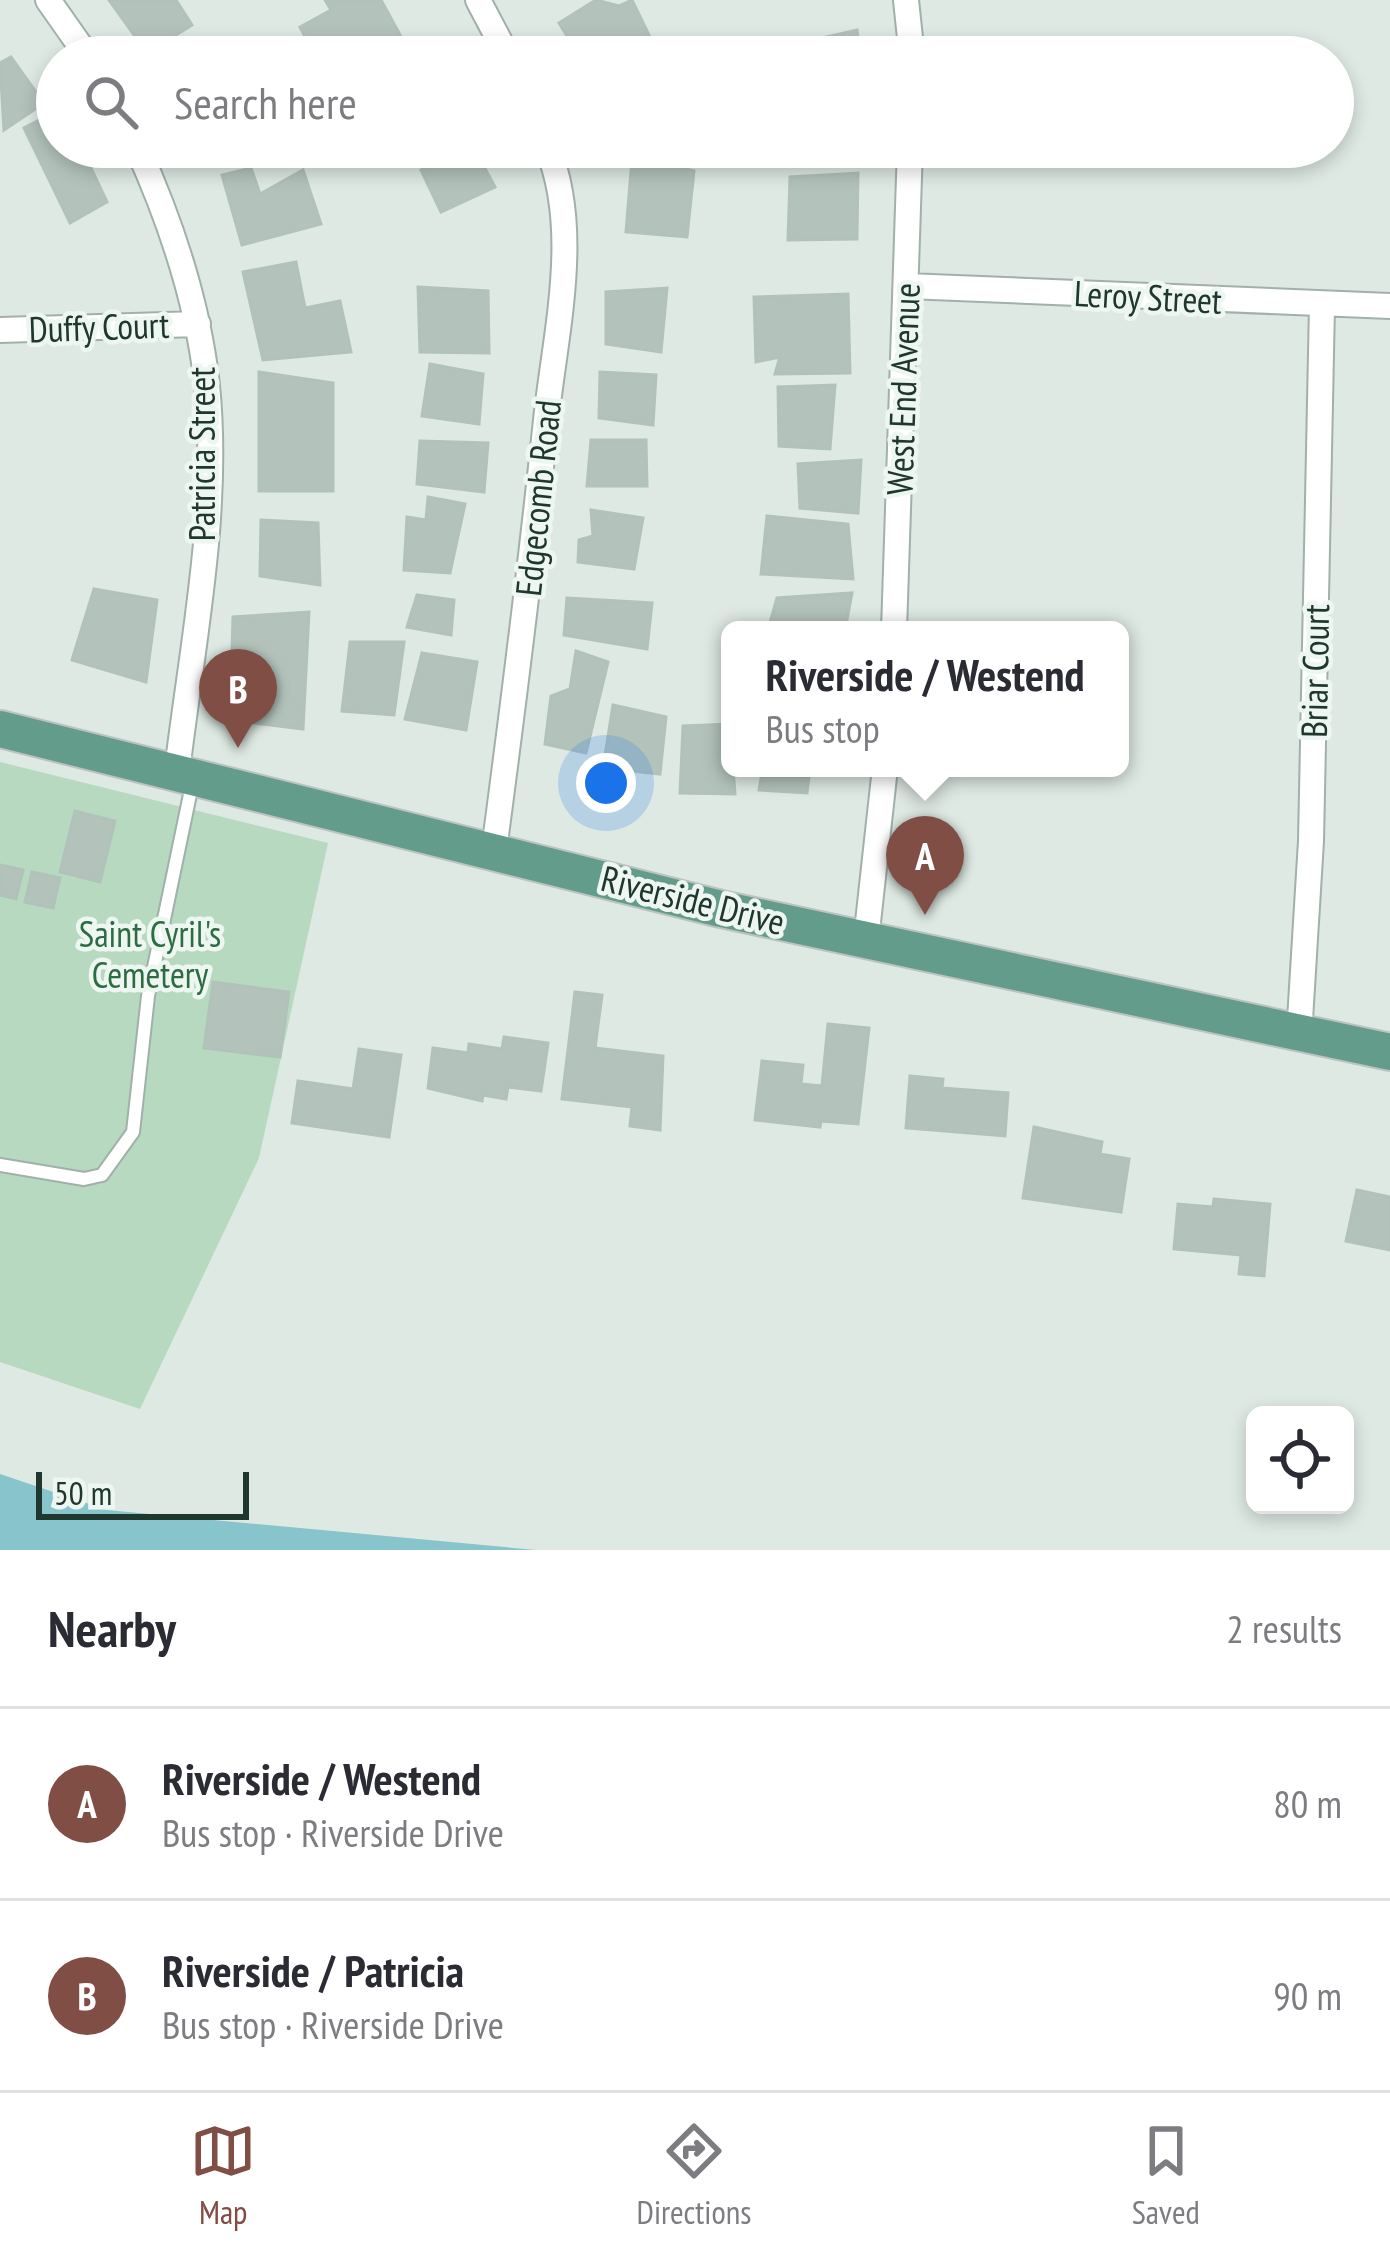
<!DOCTYPE html>
<html lang="en">
<head>
<meta charset="utf-8">
<style>
  :root { --surface:#fff; --page:#f7f7f7; --text:#2b2b33; --muted:#7c7c81; --line:#e1e1e2; --accent:#814e45 }
  body { margin:0; font-family:"PT Sans Narrow",sans-serif; background:var(--page); color:var(--text) }
  .controls { position:absolute; right:36px; bottom:36px; display:grid; overflow:hidden; border-radius:18px; box-shadow:0 6px 18px #0003 }
  .controls button { width:108px; height:108px; display:grid; place-items:center; padding:0; border:0; border-bottom:3px solid var(--line); background:var(--surface); color:var(--text); font:60px sans-serif }
  .scale { position:absolute; left:36px; bottom:30px; width:213px; box-sizing:border-box; padding-left:12px; border:6px solid #203730; border-top:0; font-size:33px; line-height:42px; white-space:nowrap; color:#203730; -webkit-text-stroke:9px #eef6f1; paint-order:stroke }
  .you { position:absolute; left:606px; top:783px; width:42px; height:42px; margin:-30px; border:9px solid #fff; border-radius:50%; background:#1a73e8; box-shadow:0 0 0 18px #1a73e833 }
  .badge { display:grid; place-items:center; width:78px; height:78px; border-radius:50%; background:var(--accent); color:#fff; font-size:39px; font-weight:700 }
  .pin { position:absolute; translate:-50% -99px; filter:drop-shadow(0 3px 6px #0008) }
  .pin::after { content:''; position:absolute; top:63px; width:42px; height:36px; background:inherit; clip-path:polygon(0 0,100% 0,50% 100%) }
  .popup { position:absolute; left:721px; top:621px; width:408px; height:156px; box-sizing:border-box; display:grid; place-content:center; border-radius:18px; background:var(--surface); filter:drop-shadow(0 3px 9px #0005); font-size:39px; white-space:nowrap; color:var(--muted) }
  .popup b { font-size:45px; color:var(--text) }
  .popup::after { content:''; position:absolute; left:50%; top:100%; margin-left:-24px; border:24px solid transparent; border-top-color:var(--surface) }
  .list { margin:0; padding:0; list-style:none }
  h2 { display:flex; justify-content:space-between; align-items:center; height:156px; margin:0; padding:0 48px; font-size:51px }
  h2 small { font-size:39px; font-weight:400; color:var(--muted) }
  .list li { display:grid; grid-template-columns:78px 1fr auto; gap:36px; align-items:center; box-sizing:border-box; height:192px; padding:0 48px; border-top:3px solid var(--line) }
  .list b { display:block; font-size:45px; white-space:nowrap }
  .list p { margin:0; font-size:39px; white-space:nowrap; color:var(--muted) }
  .list em { font-size:39px; font-style:normal; color:var(--muted) }
  .icon { flex:none; width:66px; height:66px; fill:none; stroke:currentColor; stroke-width:2; stroke-linecap:round; stroke-linejoin:round }
  .map { position:relative; flex:none; width:1390px; height:1550px; overflow:hidden }
  .search { position:absolute; background:var(--surface); box-shadow:0 6px 18px #0003; left:36px; right:36px; top:36px; height:132px; display:flex; align-items:center; gap:30px; box-sizing:border-box; padding:0 42px; border-radius:66px; color:var(--muted); font-size:45px }
  .sheet { height:540px; background:var(--surface) }
  nav { display:flex; justify-content:space-around; align-items:center; box-sizing:border-box; height:168px; border-top:3px solid var(--line); background:var(--surface); font-size:33px; color:var(--muted) }
  nav a { display:grid; justify-items:center; gap:6px }
  nav .on { color:var(--accent) }
  .map>svg:first-child { display:block }
  .green { fill:#b7d9bf }
  .water { fill:#88c4cc }
  .building { fill:#b3c3bc; stroke:#b1c2ba; stroke-width:3 }
  .lines { fill:none; stroke-linecap:round; stroke-linejoin:round }
  .service-casing { stroke:#a1b0aa; stroke-width:16 }
  .minor-casing { stroke:#a1b0aa; stroke-width:28 }
  .primary-casing { stroke:#bcc3c1; stroke-width:40 }
  .service { stroke:#fff; stroke-width:12 }
  .minor { stroke:#fff; stroke-width:24 }
  .primary { stroke:#649c8c; stroke-width:36 }
  .labels { text-anchor:middle; stroke-width:9; stroke-linejoin:round; paint-order:stroke }
  .street-label { font-size:36px; fill:#203730; stroke:#eef6f1 }
  .park-label { font-size:36px; fill:#2d6c43; stroke:#eef6f1 }
</style>
</head>
<body>
<div class="map">
<svg width="1390" height="1550" viewBox="0 0 1390 1550">
  <rect width="100%" height="100%" fill="#dee9e3"/>
  <!-- green -->
  <path class="green" d="M0 762 328 843 259 1158 140 1409 0 1362Z"/>
  <!-- water -->
  <path class="water" d="M0 1474 107 1510 536 1550H0Z"/>
  <!-- building -->
  <path class="building" d="M109 0H176L192 25 147 53Z
    M325 0H381L400 35 358 57H316L300 27 331 10Z
    M596 0 619 6 632 0 649 35 637 41 645 57H580L559 23Z
    M857 30 861 57H796V44Z
    M11 57 44 103 4 130 0 63Z
    M57 111V147H81L107 202 70 223 24 128Z
    M633 147H678L674 166 694 171 687 237 626 232Z
    M474 148 495 187 441 212 421 170Z
    M251 168 260 194 303 170 321 224 242 245 222 175Z
    M858 173 857 239 788 240 790 177Z
    M296 262 305 308 340 301 351 352 263 360 243 272Z
    M418 287 488 291 489 353 420 352Z
    M667 288 661 352 606 344V292Z
    M848 294 850 373 775 374 780 357 756 362 754 297Z
    M430 364 483 374 479 424 422 416Z
    M259 372 333 383V491H259Z
    M600 372 656 375 653 425 599 418Z
    M835 385 830 449 779 446 778 387Z
    M591 440H646L647 486H587Z
    M420 441 488 443 484 492 417 484Z
    M861 460 858 513 800 508 798 464Z
    M428 497 465 504 450 573 404 570 407 517 426 520Z
    M591 510 643 518 634 569 578 562 579 540 593 536Z
    M767 516 848 524 853 579 761 574Z
    M261 520 318 523 320 585 260 576Z
    M94 589 157 600 146 682 72 660Z
    M852 593 845 630H768L777 598Z
    M417 595 454 600 451 635 407 627Z
    M567 598 652 603 647 649 564 635Z
    M309 612 303 729 230 720 233 617Z
    M350 642H404L394 715 342 711Z
    M576 651 608 662 586 753 545 744 551 696 570 689Z
    M422 653 477 662 466 730 405 719Z
    M613 705 666 717 660 774 603 768Z
    M730 724 735 794 680 793 683 726Z
    M763 768H810L807 793 759 790Z
    M75 811 115 821 100 882 60 872Z
    M0 865 23 870 16 899 0 895Z
    M32 872 60 878 53 908 25 902Z
    M213 982 289 992 280 1057 204 1048Z
    M575 992 602 995 595 1048 663 1056 660 1130 630 1126 632 1107 562 1099Z
    M828 1024 869 1028 858 1124 821 1121 820 1127 755 1120 762 1061 803 1065 801 1084 822 1086Z
    M504 1037 548 1043 541 1091 508 1087 506 1099 483 1095 482 1101 428 1088 433 1048 468 1053 469 1044 502 1049Z
    M359 1049 401 1055 389 1137 292 1123 298 1081 353 1089Z
    M910 1076 943 1079 942 1088 1008 1093 1005 1136 906 1128Z
    M1034 1127 1102 1142 1100 1154 1129 1159 1121 1212 1023 1198Z
    M1357 1190 1390 1197V1250L1346 1241Z
    M1214 1199 1270 1204 1264 1276 1239 1274 1241 1255 1174 1249 1178 1204 1213 1207Z"/>
  <g class="lines">
    <defs>
      <path id="service" d="M0 1165 84 1179 102 1175 133 1132 148 996 193 780"/>
      <path id="minor" d="M48 0 88 57
        M478 0 508 57
        M906 0 912 57
        M137 147C171 222 198 303 207 385 220 512 192 645 177 771
        M907 286 1390 306
        M0 330 198 324
        M894 630 910 147
        M494 850C513 707 531 564 546 420 555 334 582 230 547 147
        M866 940 885 768
        M1299 1036 1311 841 1322 305"/>
      <path id="primary" d="M0 729 721 909 1390 1052"/>
    </defs>
    <!-- service casing -->
    <use href="#service" class="service-casing"/>
    <!-- minor casing -->
    <use href="#minor" class="minor-casing"/>
    <!-- primary casing -->
    <use href="#primary" class="primary-casing"/>
    <!-- service -->
    <use href="#service" class="service"/>
    <!-- minor -->
    <use href="#minor" class="minor"/>
    <!-- primary -->
    <use href="#primary" class="primary"/>
  </g>
  <g class="labels">
    <!-- street labels -->
    <g class="street-label">
      <text transform="translate(1148 297) rotate(3)" y="13">Leroy Street</text>
      <text transform="translate(99 327) rotate(-2)" y="13">Duffy Court</text>
      <text transform="translate(903 389) rotate(-88)" y="13">West End Avenue</text>
      <text transform="translate(202 454) rotate(-90)" y="13">Patricia Street</text>
      <text transform="translate(538 498) rotate(-84)" y="13">Edgecomb Road</text>
      <text transform="translate(1315 671) rotate(-89)" y="13">Briar Court</text>
      <text transform="translate(693 900) rotate(14)" y="13">Riverside Drive</text>
    </g>
    <!-- park labels -->
    <g class="park-label">
      <text x="150" y="947">Saint Cyril's<tspan x="150" dy="41">Cemetery</tspan></text>
    </g>
  </g>
</svg>
<div class="controls">
<button><svg class="icon" aria-label="locate" viewBox="0 0 24 24"><circle cx="12" cy="12" r="6"/><path d="M12 2v4M12 18v4M2 12h4M18 12h4"/></svg></button>
</div>
<div class="scale">50 m</div>
<div class="you"></div>
<div class="pin badge" style="left:925px;top:915px">A</div>
<div class="popup"><b>Riverside / Westend</b>Bus stop</div>
<div class="pin badge" style="left:238px;top:748px">B</div>
<div class="search"><svg class="icon" aria-label="search" viewBox="0 0 24 24"><circle cx="10" cy="10" r="6"/><path d="M15 15l6 6"/></svg>Search here</div>
</div>
<section class="sheet">
<h2>Nearby<small>2 results</small></h2>
<ul class="list">
<li><span class="badge">A</span><div><b>Riverside / Westend</b><p>Bus stop · Riverside Drive</p></div><em>80 m</em></li>
<li><span class="badge">B</span><div><b>Riverside / Patricia</b><p>Bus stop · Riverside Drive</p></div><em>90 m</em></li>
</ul>
</section>
<nav>
<a class="on"><svg class="icon" aria-label="map" viewBox="0 0 24 24"><path d="M3 6l6-2 6 2 6-2v14l-6 2-6-2-6 2zM9 4v14M15 6v14"/></svg>Map</a>
<a><svg class="icon" aria-label="directions" viewBox="0 0 24 24"><path d="M12 3l9 9-9 9-9-9zM9 14v-3h6M13 9l2 2-2 2"/></svg>Directions</a>
<a><svg class="icon" aria-label="saved" viewBox="0 0 24 24"><path d="M7 4h10v16l-5-4-5 4z"/></svg>Saved</a>
</nav>
</body>
</html>
